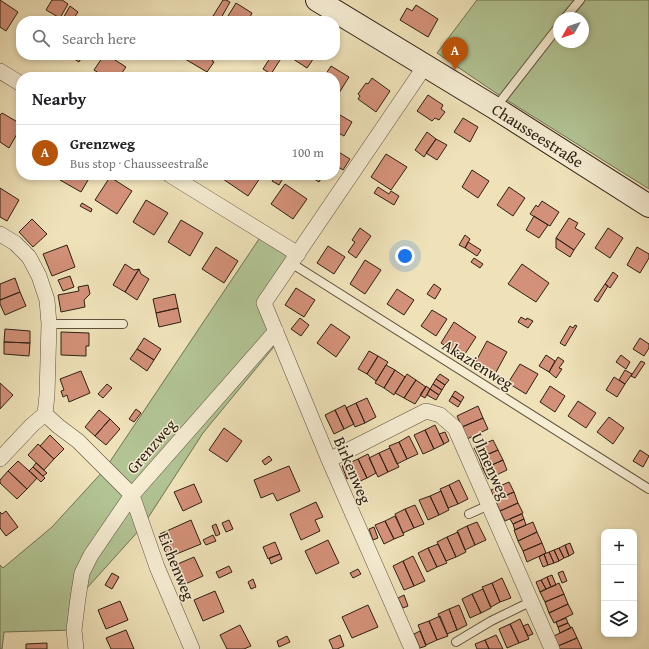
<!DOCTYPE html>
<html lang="en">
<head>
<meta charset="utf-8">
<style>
  :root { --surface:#fff; --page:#f2f2f2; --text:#202124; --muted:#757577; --line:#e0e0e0; --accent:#b45309 }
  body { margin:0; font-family:"Gentium Book Plus",serif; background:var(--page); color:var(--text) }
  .controls { position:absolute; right:12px; bottom:12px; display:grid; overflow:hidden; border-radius:8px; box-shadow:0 2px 6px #0003 }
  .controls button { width:36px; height:36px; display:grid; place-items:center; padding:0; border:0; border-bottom:1px solid var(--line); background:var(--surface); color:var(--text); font:20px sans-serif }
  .compass { position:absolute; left:553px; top:12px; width:36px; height:36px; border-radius:50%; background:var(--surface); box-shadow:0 2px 6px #0003; rotate:230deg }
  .you { position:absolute; left:405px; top:256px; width:14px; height:14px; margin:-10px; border:3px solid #fff; border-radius:50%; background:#1a73e8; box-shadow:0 0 0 6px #1a73e833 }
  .badge { display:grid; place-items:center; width:26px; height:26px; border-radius:50%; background:var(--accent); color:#fff; font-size:13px; font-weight:700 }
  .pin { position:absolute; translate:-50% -33px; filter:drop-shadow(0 1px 2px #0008) }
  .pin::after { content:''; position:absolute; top:21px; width:14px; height:12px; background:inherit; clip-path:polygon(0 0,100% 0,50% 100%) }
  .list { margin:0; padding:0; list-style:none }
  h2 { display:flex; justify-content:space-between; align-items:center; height:52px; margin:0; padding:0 16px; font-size:17px }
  h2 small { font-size:13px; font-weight:400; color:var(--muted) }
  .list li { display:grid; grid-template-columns:26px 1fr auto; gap:12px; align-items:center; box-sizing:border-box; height:56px; padding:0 16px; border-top:1px solid var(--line) }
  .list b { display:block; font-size:15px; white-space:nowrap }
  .list p { margin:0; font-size:13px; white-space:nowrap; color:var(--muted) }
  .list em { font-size:13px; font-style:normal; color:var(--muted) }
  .icon { flex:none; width:22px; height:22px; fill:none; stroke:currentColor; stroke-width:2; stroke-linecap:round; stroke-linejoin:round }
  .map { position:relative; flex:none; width:649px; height:649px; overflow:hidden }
  .search { position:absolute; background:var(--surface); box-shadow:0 2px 6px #0003; left:16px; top:16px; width:324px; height:44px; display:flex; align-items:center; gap:10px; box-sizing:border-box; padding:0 14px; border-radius:16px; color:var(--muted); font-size:15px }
  .panel { position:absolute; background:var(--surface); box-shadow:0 2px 6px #0003; left:16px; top:72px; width:324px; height:108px; border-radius:16px }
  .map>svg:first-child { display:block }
  .green { fill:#b2c494; stroke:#707254; fill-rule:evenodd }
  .building { fill:#d39179; stroke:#2e2013 }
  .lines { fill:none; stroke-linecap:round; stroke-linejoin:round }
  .service-casing { stroke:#5e503c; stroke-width:10 }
  .minor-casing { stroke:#5e503c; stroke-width:16 }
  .secondary-casing { stroke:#2e2013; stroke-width:24 }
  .service { stroke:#f5ecd2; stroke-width:8 }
  .minor { stroke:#f5ecd2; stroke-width:15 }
  .secondary { stroke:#f5ecd2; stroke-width:22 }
  .labels { text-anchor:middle; stroke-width:3; stroke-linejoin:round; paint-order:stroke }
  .street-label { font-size:16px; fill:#2e2013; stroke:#f5ecd2 }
</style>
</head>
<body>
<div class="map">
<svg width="649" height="649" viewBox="0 0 649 649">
  <rect width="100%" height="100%" fill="#efe2b9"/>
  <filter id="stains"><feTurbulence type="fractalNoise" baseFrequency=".005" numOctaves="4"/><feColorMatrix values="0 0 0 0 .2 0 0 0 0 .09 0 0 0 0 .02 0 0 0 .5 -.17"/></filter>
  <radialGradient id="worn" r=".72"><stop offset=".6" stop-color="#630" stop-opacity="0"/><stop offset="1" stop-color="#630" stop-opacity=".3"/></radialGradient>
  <!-- green -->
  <path class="green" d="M477 0H649V189L502 97 437 53ZM559 18H583V42H559Z
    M263 233 298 254 264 303 277 343 203 433 142 527 78 598 74 630 4 632 2 649H0V565L3 568 52 527 105 469Z"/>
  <!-- building -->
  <path class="building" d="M0 0 18 12 6 31 0 27Z
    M52 0H62L68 4 60 18 46 10Z
    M223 0H226L230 2 220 20 213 16Z
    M236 3 252 13 248 21H225Z
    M416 5 438 19 428 37 400 20 407 8 412 11Z
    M70 6 78 12 72 21H64L62 20Z
    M68 55H83L79 62Z
    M104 55H107L126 67 119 77H105L94 70Z
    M188 55H211L214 57 212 61 214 62 207 72 185 59Z
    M272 55H278L282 57 271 74 263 69Z
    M287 55H316L307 68Z
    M331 66 349 77 339 93 335 90V77H324Z
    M372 78 390 91 376 112 358 99 360 96 358 94 366 83 368 84Z
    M428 95 443 105 441 109 445 112 439 120 435 118 432 121 417 111Z
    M2 113 21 124V127L9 148 0 142V115Z
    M340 115 352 122 344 136 335 131V124Z
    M463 118 478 127 470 142 454 132Z
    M427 132 436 139 424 157 415 150Z
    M436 139 447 145 437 160 426 153Z
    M337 151 350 159 343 170 335 165V154Z
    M386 154 407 167 391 190 371 177Z
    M472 170 489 181 478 198 462 187Z
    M63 175H91L81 192 60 180Z
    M226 175H262L248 196 223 179Z
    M276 175H285L279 185 272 181Z
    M308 175H323L319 182Z
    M110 177 132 191 117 214 95 200Z
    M285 184 307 199 293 219 271 204Z
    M378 187 389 194 391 191 399 196 394 205 374 193Z
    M509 187 525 198 513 216 497 205Z
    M0 188 19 200 7 221 0 217Z
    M146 200 168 213 154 235 133 222Z
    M542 201 559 212 550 226 530 214 536 205 538 207Z
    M82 203 92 209 91 212 80 206Z
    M534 216 548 225 539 238 526 230Z
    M569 218 578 223 575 228 585 234 574 250 556 238Z
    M32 219 47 234 33 247 19 232Z
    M181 220 203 233 190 256 168 242Z
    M360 228 371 236 356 258 348 252 355 242 352 240Z
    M608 228 623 238 610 258 595 248Z
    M465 235 470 239 465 248 459 245Z
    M556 238 574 250 570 257 556 248Z
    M468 242 481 250 477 256 465 248Z
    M67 245 75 267 52 276 43 254Z
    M328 246 345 257 334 274 317 263Z
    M216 247 238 261 224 283 202 269Z
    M637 247 649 254V258L640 273 627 265Z
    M474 258 483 264 480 268 471 262Z
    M365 260 381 270 365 294 350 284Z
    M125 264 134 270 139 269 125 292 113 285Z
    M522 264 549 283 536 302 508 284Z
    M139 269 141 274 149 279 137 300 125 292Z
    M613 272 618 276 610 288 605 284Z
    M70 276 74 287 63 291 58 280Z
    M15 278 20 292 0 300V284Z
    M434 284 441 289 435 299 427 294Z
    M605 284 608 286 598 302 594 300Z
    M88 285 90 294 84 300 85 307 61 312 58 295 79 291 78 287Z
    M296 288 315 300 304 317 285 305Z
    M397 289 414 300 404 315 387 304Z
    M20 292 26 306 5 315 0 304V300Z
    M175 294 178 308 156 313 153 299Z
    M178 308 181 322 159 327 156 313Z
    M432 310 447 319 436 336 421 326Z
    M521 317 526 320 527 318 533 321 528 328 518 322Z
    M300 318 309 325 301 336 291 329Z
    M454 322 476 337 463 357 441 343Z
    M331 324 350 337 336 357 317 343Z
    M575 325 577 326 565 346 560 343 570 326 573 328Z
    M5 329 30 331V343L4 342Z
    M61 332 89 333V346H86V356L61 355Z
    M144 338 161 349 154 360 137 349Z
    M640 338 649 344V348L644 356 633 349Z
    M487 341 507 352 495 374 475 363Z
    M4 342 30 343 29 356 4 354Z
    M137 349 154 360 147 371 130 359Z
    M369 351 378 356 367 374 358 369Z
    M546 355 555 361 549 372 539 366Z
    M621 355 630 362 626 369 616 362Z
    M378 356 388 362 376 381 367 374Z
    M558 357 564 361 559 368 562 369 556 378 549 372Z
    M641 361 645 363 635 378 631 376Z
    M520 364 538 374 526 394 508 383Z
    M386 365 395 370 384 388 375 383Z
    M395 370 405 377 394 395 384 388Z
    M625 370 632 374 625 384 619 380Z
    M81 371 90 393 69 402 67 395 63 397 61 391 64 390 60 379Z
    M407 374 416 380 404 398 395 393Z
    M440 374 449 380 445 385 436 379Z
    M614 377 625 384 617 397 606 390Z
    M436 379 445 385 442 390 433 384Z
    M416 380 426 387 415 404 404 398Z
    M0 383 13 395 0 409Z
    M107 384 112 388 103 398 98 394Z
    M433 384 442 390 439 395 430 389Z
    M426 386 430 389 425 398 420 395Z
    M550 386 565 396 555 412 540 402Z
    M430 389 439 395 436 400 427 395Z
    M455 391 464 397 461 402 452 396Z
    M452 396 461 402 458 407 449 401Z
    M367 398 376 417 365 423 356 403Z
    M578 401 596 413 586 428 568 416Z
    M356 403 365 423 355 427 346 408Z
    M345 405 354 424 344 429 335 410Z
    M478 406 483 418 462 427 457 416Z
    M136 409 141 413 134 422 129 419Z
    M99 410 110 419 95 436 85 427Z
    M335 410 344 429 334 434 325 415Z
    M609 417 624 428 613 444 597 432Z
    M483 418 488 429 467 439 462 427Z
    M110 419 120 429 106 445 95 436Z
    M435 425 444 444 434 449 425 430Z
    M224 428 242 441 227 462 209 450Z
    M425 430 434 449 423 454 414 435Z
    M445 432 449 441 444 444 439 434Z
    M50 435 64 449 54 459 40 446Z
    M409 436 418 454 407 459 399 442Z
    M493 440 498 450 479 458 474 448Z
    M399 442 407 459 397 464 389 446Z
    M38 444 54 459 44 470 28 455Z
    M390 448 399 467 388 472 379 453Z
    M498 450 503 460 483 469 479 458Z
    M640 450 649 456 643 467 633 461Z
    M379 453 388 472 378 477 369 458Z
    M368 454 376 473 367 478 358 459Z
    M269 456 272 460 265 465 262 461Z
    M358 459 367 478 358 482 349 463Z
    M503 460 507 470 488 479 483 469Z
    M18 461 37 478 27 489 8 471Z
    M36 463 47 473 43 476 33 467Z
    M347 464 352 477 347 479 342 466Z
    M289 466 300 491 277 501 273 493 261 498 254 480Z
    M33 467 45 478 41 482 29 471Z
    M8 471 27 489 17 499 0 483V480Z
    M459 480 468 499 458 504 449 485Z
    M509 482 514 492 495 500 491 490Z
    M194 484 202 502 183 511 174 492Z
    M449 485 458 504 448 508 440 489Z
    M441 491 449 510 439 515 430 496Z
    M514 492 518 503 500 511 495 500Z
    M430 496 439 515 428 520 419 500Z
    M316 502 323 517 315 520 320 531 301 540 290 514Z
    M518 503 523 513 505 521 500 511Z
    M415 505 424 524 414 528 405 509Z
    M405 509 414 528 403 533 395 514Z
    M6 511 18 527 6 536 0 528V512L2 514Z
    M522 514 524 519 513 524 510 519Z
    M395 516 404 535 394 539 385 521Z
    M524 519 526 525 515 530 513 524Z
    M191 520 201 544 169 557 160 534Z
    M229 520 233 529 226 532 222 523Z
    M385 521 394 539 384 544 375 525Z
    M477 522 486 540 475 545 467 526Z
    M533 522 537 532 518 541 514 530Z
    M216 524 220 534 216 536 212 526Z
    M467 526 475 545 465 550 457 531Z
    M374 527 378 538 373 540 369 529Z
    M458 532 466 552 456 557 447 537Z
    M537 532 542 543 523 551 518 541Z
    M213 535 216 541 206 545 203 540Z
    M447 537 456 557 446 561 437 542Z
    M328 540 339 563 316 574 305 551Z
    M275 542 280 554 268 559 263 547Z
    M542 543 546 553 527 562 523 551Z
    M570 543 574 553 569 556 565 545Z
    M438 544 447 563 437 567 428 548Z
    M565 545 569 556 564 558 559 548Z
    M428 548 437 567 427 572 418 553Z
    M559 548 564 558 559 561 554 550Z
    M554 550 559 561 554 563 549 552Z
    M549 552 554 563 548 565 544 554Z
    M280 554 282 559 271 564 269 558Z
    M544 554 548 565 543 567 539 557Z
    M413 556 425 581 414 586 403 561Z
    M194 557 203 576 181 586 173 566Z
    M403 561 414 586 404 590 393 566Z
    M229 566 232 572 219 578 216 572Z
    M358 569 361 574 353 578 350 573Z
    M563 571 567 581 562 583 558 573Z
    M112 573 119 577 112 589 105 585Z
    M552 575 556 585 551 587 547 577Z
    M547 577 551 587 546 589 541 580Z
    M502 578 511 598 500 602 492 583Z
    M253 579 256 587 251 589 248 582Z
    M541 580 546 589 540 592 536 582Z
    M492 583 500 602 491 607 482 587Z
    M559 583 564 594 545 602 540 592Z
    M483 589 491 608 481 613 472 594Z
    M215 591 224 612 203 621 194 600Z
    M472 594 481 613 470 618 462 599Z
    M564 594 568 604 549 613 545 602Z
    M404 595 408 606 403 608 398 598Z
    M120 601 128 620 106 629 98 610Z
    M568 604 573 614 554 623 549 613Z
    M368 605 378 627 352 638 342 617Z
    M459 605 467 625 457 630 449 609Z
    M449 609 457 630 447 634 438 614Z
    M440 616 448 636 437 640 429 621Z
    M566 618 568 623 558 627 556 622Z
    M520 619 529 639 519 643 510 624Z
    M429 621 437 640 426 645 418 625Z
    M568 623 571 628 560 633 558 627Z
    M510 624 519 643 507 648 499 629Z
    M528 624 533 634 528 636 523 626Z
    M240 625 251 646 244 649H227L220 635Z
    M572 627 577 638 558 646 554 636Z
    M126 630 134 649H111L106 638Z
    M420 631 426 646 420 648 414 634Z
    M340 635 344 646 337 649H333L329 640Z
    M496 635 503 649H489L485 640Z
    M287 636 290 642 279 647 277 641Z
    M577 638 582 649H560L558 646Z
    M485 640 489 649H477L475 644Z
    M47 643V649H26V644Z"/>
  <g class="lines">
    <defs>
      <path id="service" d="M565 18 580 0
        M496 107 559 26
        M291 263 649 489
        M49 324H123
        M469 514 489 505
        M456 642 491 621 532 601"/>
      <path id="minor" d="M0 71 21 84
        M170 175 298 254
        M0 234 15 243 29 257 39 276 47 300 49 324 47 395 45 414 58 426 78 441 132 495 157 567 192 649
        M0 459 32 425 45 414
        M329 460 426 411 440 415 455 428 552 649
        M76 649 74 630 78 598 82 573 91 555 132 495 276 331
        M412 649 329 460 264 303 425 66"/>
      <g id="secondary">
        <path id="s1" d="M317 0 495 108 649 206"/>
      </g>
    </defs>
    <!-- service casing -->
    <use href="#service" class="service-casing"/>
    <!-- minor casing -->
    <use href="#minor" class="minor-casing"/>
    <!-- secondary casing -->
    <use href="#secondary" class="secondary-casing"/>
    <!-- service -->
    <use href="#service" class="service"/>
    <!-- minor -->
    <use href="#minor" class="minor"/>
    <!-- secondary -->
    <use href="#secondary" class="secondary"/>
  </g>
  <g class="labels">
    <!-- street labels -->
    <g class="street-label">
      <text dy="6" stroke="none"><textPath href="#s1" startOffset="259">Chausseestraße</textPath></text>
      <text transform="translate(478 364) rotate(32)" y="6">Akazienweg</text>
      <text transform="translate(151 446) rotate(-49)" y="6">Grenzweg</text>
      <text transform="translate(491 466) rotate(66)" y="6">Ulmenweg</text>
      <text transform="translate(353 470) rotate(67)" y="6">Birkenweg</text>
      <text transform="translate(177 566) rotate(68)" y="6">Eichenweg</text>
    </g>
  </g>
  <rect width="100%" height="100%" filter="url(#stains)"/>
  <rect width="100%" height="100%" fill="url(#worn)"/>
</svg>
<div class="controls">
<button>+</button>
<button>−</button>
<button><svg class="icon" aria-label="layers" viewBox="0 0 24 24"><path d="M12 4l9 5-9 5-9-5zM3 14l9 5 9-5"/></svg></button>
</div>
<svg class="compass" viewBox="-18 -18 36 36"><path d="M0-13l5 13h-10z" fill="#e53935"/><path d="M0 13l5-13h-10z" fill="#757577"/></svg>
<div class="you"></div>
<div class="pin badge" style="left:455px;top:70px">A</div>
<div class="search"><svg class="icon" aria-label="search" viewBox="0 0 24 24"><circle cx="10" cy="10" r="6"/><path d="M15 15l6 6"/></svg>Search here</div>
<section class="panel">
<h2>Nearby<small></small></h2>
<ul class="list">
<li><span class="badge">A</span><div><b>Grenzweg</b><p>Bus stop · Chausseestraße</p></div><em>100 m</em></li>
</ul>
</section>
</div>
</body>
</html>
